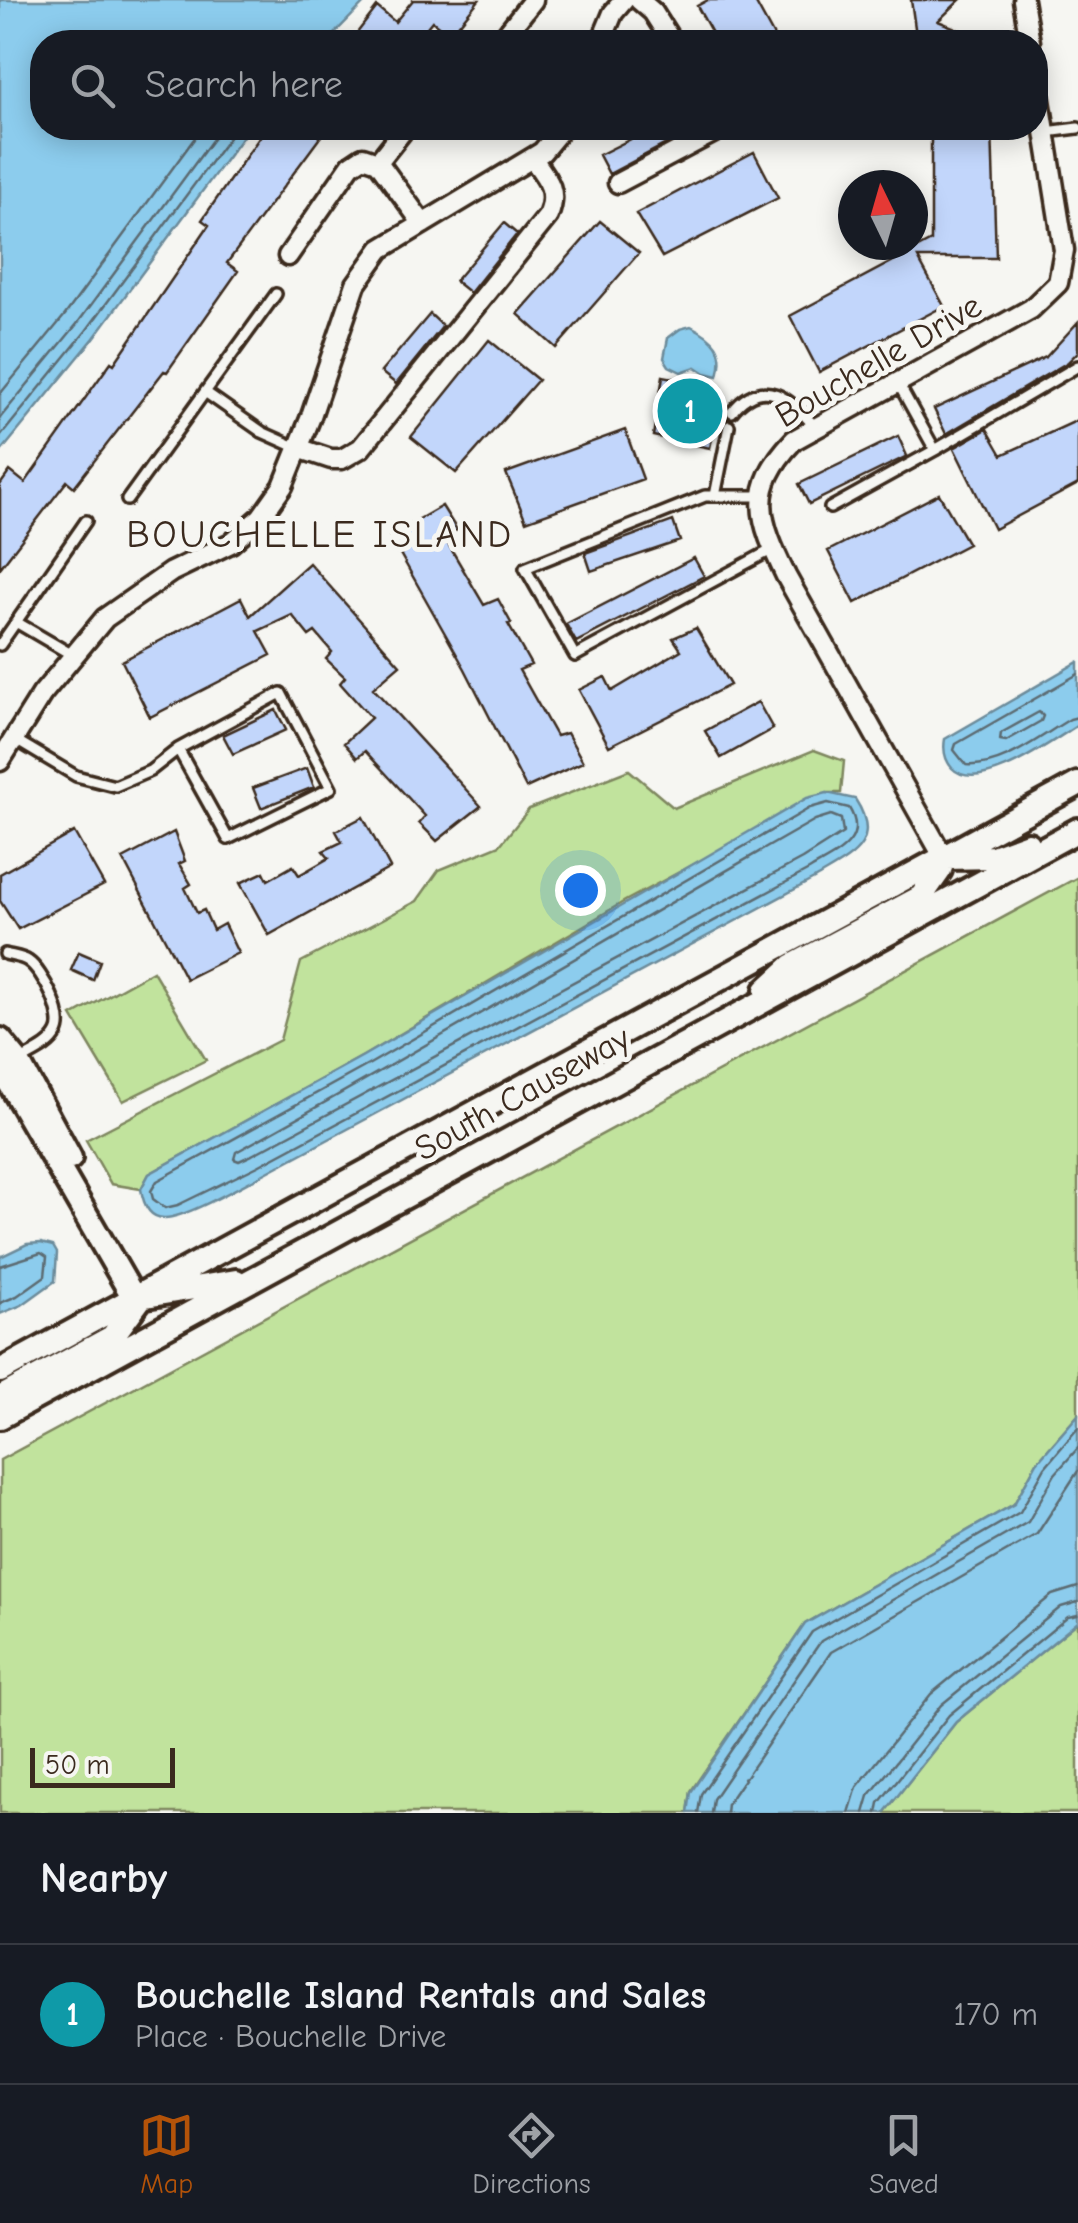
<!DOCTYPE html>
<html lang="en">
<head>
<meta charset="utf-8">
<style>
  :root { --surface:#171b24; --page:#242831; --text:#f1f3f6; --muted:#9ea1a6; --line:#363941; --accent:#b45309 }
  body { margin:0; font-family:"Comic Neue",sans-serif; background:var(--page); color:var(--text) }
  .compass { position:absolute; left:838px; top:170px; width:90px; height:90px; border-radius:50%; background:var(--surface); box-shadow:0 5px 25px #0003; rotate:355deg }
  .scale { position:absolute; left:30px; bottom:25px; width:145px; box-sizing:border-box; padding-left:10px; border:5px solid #3b2a1e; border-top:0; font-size:28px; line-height:35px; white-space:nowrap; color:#3b2a1e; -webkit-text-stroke:8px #f6f6f2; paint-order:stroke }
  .you { position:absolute; left:580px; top:890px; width:35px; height:35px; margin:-25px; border:8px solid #fff; border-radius:50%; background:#1a73e8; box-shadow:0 0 0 15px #1a73e833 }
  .badge { display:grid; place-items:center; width:65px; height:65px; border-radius:50%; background:var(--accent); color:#fff; font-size:32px; font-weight:700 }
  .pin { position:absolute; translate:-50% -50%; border:5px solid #fff; box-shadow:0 2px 10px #0006 }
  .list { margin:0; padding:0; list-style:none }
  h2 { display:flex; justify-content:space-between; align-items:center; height:130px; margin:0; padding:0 40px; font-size:42px }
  h2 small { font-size:32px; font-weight:400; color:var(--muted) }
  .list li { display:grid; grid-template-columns:65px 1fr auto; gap:30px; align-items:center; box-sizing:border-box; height:140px; padding:0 40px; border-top:2px solid var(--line) }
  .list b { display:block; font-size:38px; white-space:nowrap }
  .list p { margin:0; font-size:32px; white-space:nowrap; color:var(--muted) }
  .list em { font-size:32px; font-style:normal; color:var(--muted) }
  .icon { flex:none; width:55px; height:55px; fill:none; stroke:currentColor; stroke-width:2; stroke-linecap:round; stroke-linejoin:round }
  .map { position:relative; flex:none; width:1078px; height:1813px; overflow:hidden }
  .search { position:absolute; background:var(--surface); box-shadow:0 5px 25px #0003; left:30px; right:30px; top:30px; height:110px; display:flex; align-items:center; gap:25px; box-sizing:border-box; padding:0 35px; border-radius:40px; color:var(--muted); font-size:38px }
  .sheet { height:270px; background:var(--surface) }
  nav { display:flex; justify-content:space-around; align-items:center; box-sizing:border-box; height:140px; border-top:2px solid var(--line); background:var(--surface); font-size:28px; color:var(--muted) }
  nav a { display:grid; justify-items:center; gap:5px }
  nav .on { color:var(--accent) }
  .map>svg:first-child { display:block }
  .green { fill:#c1e39d; stroke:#7e865e; stroke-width:2.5 }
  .water { fill:#8ccced; stroke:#6c8b9a; stroke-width:2.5 }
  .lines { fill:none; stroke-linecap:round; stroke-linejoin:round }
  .shore { stroke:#5b6b71; stroke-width:2.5 }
  .building { fill:#c2d6fb; stroke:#3b2a1e; stroke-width:2.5 }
  .lane-casing { stroke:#3b2a1e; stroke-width:16 }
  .street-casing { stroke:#3b2a1e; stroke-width:25 }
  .secondary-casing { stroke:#3b2a1e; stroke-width:30 }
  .lane { stroke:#f6f6f2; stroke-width:9 }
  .street { stroke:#f6f6f2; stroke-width:18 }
  .secondary { stroke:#f6f6f2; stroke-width:22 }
  .labels { text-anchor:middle; stroke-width:10; stroke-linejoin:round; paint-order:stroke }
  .street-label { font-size:35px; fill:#3b2a1e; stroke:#f6f6f2 }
  .neighbourhood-label { font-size:38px; letter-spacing:2.5px; fill:#3b2a1e; stroke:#f6f6f2 }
</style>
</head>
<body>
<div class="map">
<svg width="1078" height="1813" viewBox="0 0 1078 1813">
  <rect width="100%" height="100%" fill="#f6f6f2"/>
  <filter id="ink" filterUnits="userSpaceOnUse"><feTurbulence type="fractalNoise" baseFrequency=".01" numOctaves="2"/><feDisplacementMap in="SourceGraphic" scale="20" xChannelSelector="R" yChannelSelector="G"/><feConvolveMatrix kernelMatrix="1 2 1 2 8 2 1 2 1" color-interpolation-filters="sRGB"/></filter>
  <g filter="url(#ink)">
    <!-- green -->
    <path class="green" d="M814 750 844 761 841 793H827L625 901 363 1056 149 1174 141 1189 111 1184 86 1140 280 1040 301 962 417 901 439 870 500 845 529 809 629 770 674 808Z
      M1078 877V1415L1037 1462 1014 1504 805 1624 691 1791 688 1813H0V1460Z
      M153 971 206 1060 123 1101 72 1016Z
      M1078 1622V1813H884L956 1722Z"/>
    <!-- water -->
    <path class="water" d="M0 0H367L326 42H42V128H249L94 338 0 453Z
      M691 326C714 338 726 349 718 376L705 373 696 367 681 372 669 366 664 358 668 338 680 329Z
      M1078 662V725C1052 741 978 796 952 768 945 760 943 750 945 739Z
      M827 793 855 799C885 845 848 858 814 879L262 1175C242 1185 184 1219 164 1218 148 1218 143 1202 141 1189L149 1174 363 1056 807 798Z
      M41 1243 53 1246 57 1253 55 1281 22 1305 0 1314V1257L27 1244Z
      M1078 1415V1622L956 1722 884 1813H688L691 1792 805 1624 1014 1504 1037 1462Z"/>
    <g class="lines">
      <!-- shore -->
      <path class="shore" d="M0 394 65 315 202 128
        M0 418 77 324 221 128
        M0 437 86 331 236 128
        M1078 674 956 744 954 750 966 765C1002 768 1039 737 1070 719L1078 717
        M1039 712 1043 716 1041 721 1006 741 1000 740 1001 733Z
        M828 803 849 808C870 842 833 855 809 870L258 1166 178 1205 165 1208 153 1199 151 1191 157 1181 368 1065 810 808Z
        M831 815 841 819 843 833 802 859 252 1155 239 1161 234 1159 236 1152C431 1045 621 930 815 820Z
        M0 1266 41 1253 47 1257 45 1276 17 1296 0 1303
        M698 1813 701 1794 812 1632 1020 1512 1045 1467 1078 1428
        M711 1813 713 1799 821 1641 1028 1522 1055 1474 1078 1448
        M726 1813 727 1804 831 1652 1037 1534 1078 1471
        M849 1813 857 1787 931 1694 1052 1595 1078 1587
        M864 1813 869 1796 941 1705 1061 1607 1078 1602
        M877 1813 879 1803 949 1715 1068 1617 1078 1615"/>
    </g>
    <!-- building -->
    <path class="building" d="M413 0H479L450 35 432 21 415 42H350L377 7 395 22Z
      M708 0H754L777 42H717L697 6Z
      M911 0H960L938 21 990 42H917Z
      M266 128H327L227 263 238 271 167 372 164 371 74 487 67 481 0 568V485L10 471 25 483 111 362 114 364 209 225 202 220Z
      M653 128H696L609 174 599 155Z
      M931 128H992L996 258H918L944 306 819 372 790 316 931 241Z
      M754 152 778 198 662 257 636 214Z
      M600 221 639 253 556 348 518 314Z
      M504 223 517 234 470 293 455 281Z
      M430 314 443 326 396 384 381 372Z
      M1078 322V352L1068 362 946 434 934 409 1046 357Z
      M489 340 538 380 456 473 411 437Z
      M663 376 720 387 716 409 724 411 727 418 721 425 715 424 710 448 653 436Z
      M1078 420V484L994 529 954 448 987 429 1002 455Z
      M625 430 643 479 526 521 506 473Z
      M898 436 907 456 809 504 799 484Z
      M939 494 968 544 855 603 828 551Z
      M442 506 457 530 444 537 484 605 498 599 511 623 508 624 531 665 519 670 556 736 567 733 583 762 526 788 465 669 390 536Z
      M673 521 680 541 591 571 585 553Z
      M694 558 704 576 576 642 566 624Z
      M309 563 400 665 373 688 481 806 437 841 419 823 425 816 365 751 357 758 344 743 371 718 340 683 345 677 326 659 332 652 315 632 309 636 292 615 258 631 271 655 150 717 122 661 241 598 250 616Z
      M696 628 730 685 609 746 579 690 605 677 612 691 681 650 673 638Z
      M758 702 773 729 721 758 705 731Z
      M276 710 286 730 233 754 223 735Z
      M307 768 314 787 261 808 253 788Z
      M363 817 390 868 269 935 240 883 264 872 268 880 293 866 299 875 329 858 323 851 342 842 336 831Z
      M74 832 104 885 18 929 0 901V874Z
      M174 832 185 861 179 864 191 884 185 888 197 913 204 910 213 930 224 924 238 953 186 979 123 859Z
      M79 952 100 961 93 980 71 970Z"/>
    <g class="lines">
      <defs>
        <path id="lane" d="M1046 132 1078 128
          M276 294 205 392 262 432 298 448
          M898 383 935 450 1078 366
          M732 412C763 373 791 399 816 428
          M715 496 729 426
          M762 496H705L525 568 575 656 773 549
          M127 500 205 392
          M830 508 935 450
          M0 645 16 622
          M74 656 16 622 86 521
          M14 739 76 776 115 786 150 771 178 749 281 693 331 788 228 839 178 749
          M5 954C12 956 23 957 28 961 43 971 66 1017 57 1033 50 1047 31 1054 18 1062"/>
        <path id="street" d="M639 0 653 12 672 42
          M1023 0 1030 42
          M500 42 533 0
          M601 42 613 13 624 0
          M378 162 405 128
          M618 183 722 128
          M288 256 351 165 363 157 378 162 423 224
          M298 448 331 459H342L361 448 548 216C559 191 547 178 532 158
          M0 761 42 694 105 618 171 572 231 543 261 517 283 486 310 419 356 284 381 249 542 152 562 128
          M944 858 786 576C759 520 747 489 794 440L1031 309 1058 283 1064 250 1036 75"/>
        <path id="secondary" d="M947 858 993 857 1028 844
          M766 990 792 966 921 897 940 870 944 858
          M0 1040 18 1062 70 1158
          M0 1066 134 1298 236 1281
          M0 1371 1078 784
          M0 1398 112 1337 144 1294
          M0 1417 1078 830"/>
      </defs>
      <!-- lane casing -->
      <use href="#lane" class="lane-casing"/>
      <!-- street casing -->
      <use href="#street" class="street-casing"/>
      <!-- secondary casing -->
      <use href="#secondary" class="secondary-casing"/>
      <!-- lane -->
      <use href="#lane" class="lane"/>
      <!-- street -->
      <use href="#street" class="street"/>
      <!-- secondary -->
      <use href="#secondary" class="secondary"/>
    </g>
  </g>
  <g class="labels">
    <!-- street labels -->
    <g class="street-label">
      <text transform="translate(878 360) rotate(-30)" y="12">Bouchelle Drive</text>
      <text transform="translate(522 1093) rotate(-29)" y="12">South Causeway</text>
    </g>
    <!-- neighbourhood labels -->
    <g class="neighbourhood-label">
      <text x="320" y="547">BOUCHELLE ISLAND</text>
    </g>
  </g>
</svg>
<svg class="compass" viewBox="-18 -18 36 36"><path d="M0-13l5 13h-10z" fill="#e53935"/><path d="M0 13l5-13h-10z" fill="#9ea1a6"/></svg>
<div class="scale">50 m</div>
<div class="you"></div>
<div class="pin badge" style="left:690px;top:411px;background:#0f9aa8">1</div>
<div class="search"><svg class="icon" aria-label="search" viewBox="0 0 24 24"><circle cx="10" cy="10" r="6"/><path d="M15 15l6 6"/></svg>Search here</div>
</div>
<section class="sheet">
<h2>Nearby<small></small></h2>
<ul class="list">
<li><span class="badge" style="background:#0f9aa8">1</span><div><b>Bouchelle Island Rentals and Sales</b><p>Place · Bouchelle Drive</p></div><em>170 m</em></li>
</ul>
</section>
<nav>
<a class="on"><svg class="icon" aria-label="map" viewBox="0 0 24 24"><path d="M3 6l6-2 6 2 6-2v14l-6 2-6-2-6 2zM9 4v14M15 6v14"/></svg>Map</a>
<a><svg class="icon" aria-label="directions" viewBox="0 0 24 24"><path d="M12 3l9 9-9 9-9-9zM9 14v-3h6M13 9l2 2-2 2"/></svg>Directions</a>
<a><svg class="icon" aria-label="saved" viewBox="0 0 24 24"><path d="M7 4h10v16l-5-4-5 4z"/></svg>Saved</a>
</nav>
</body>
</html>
